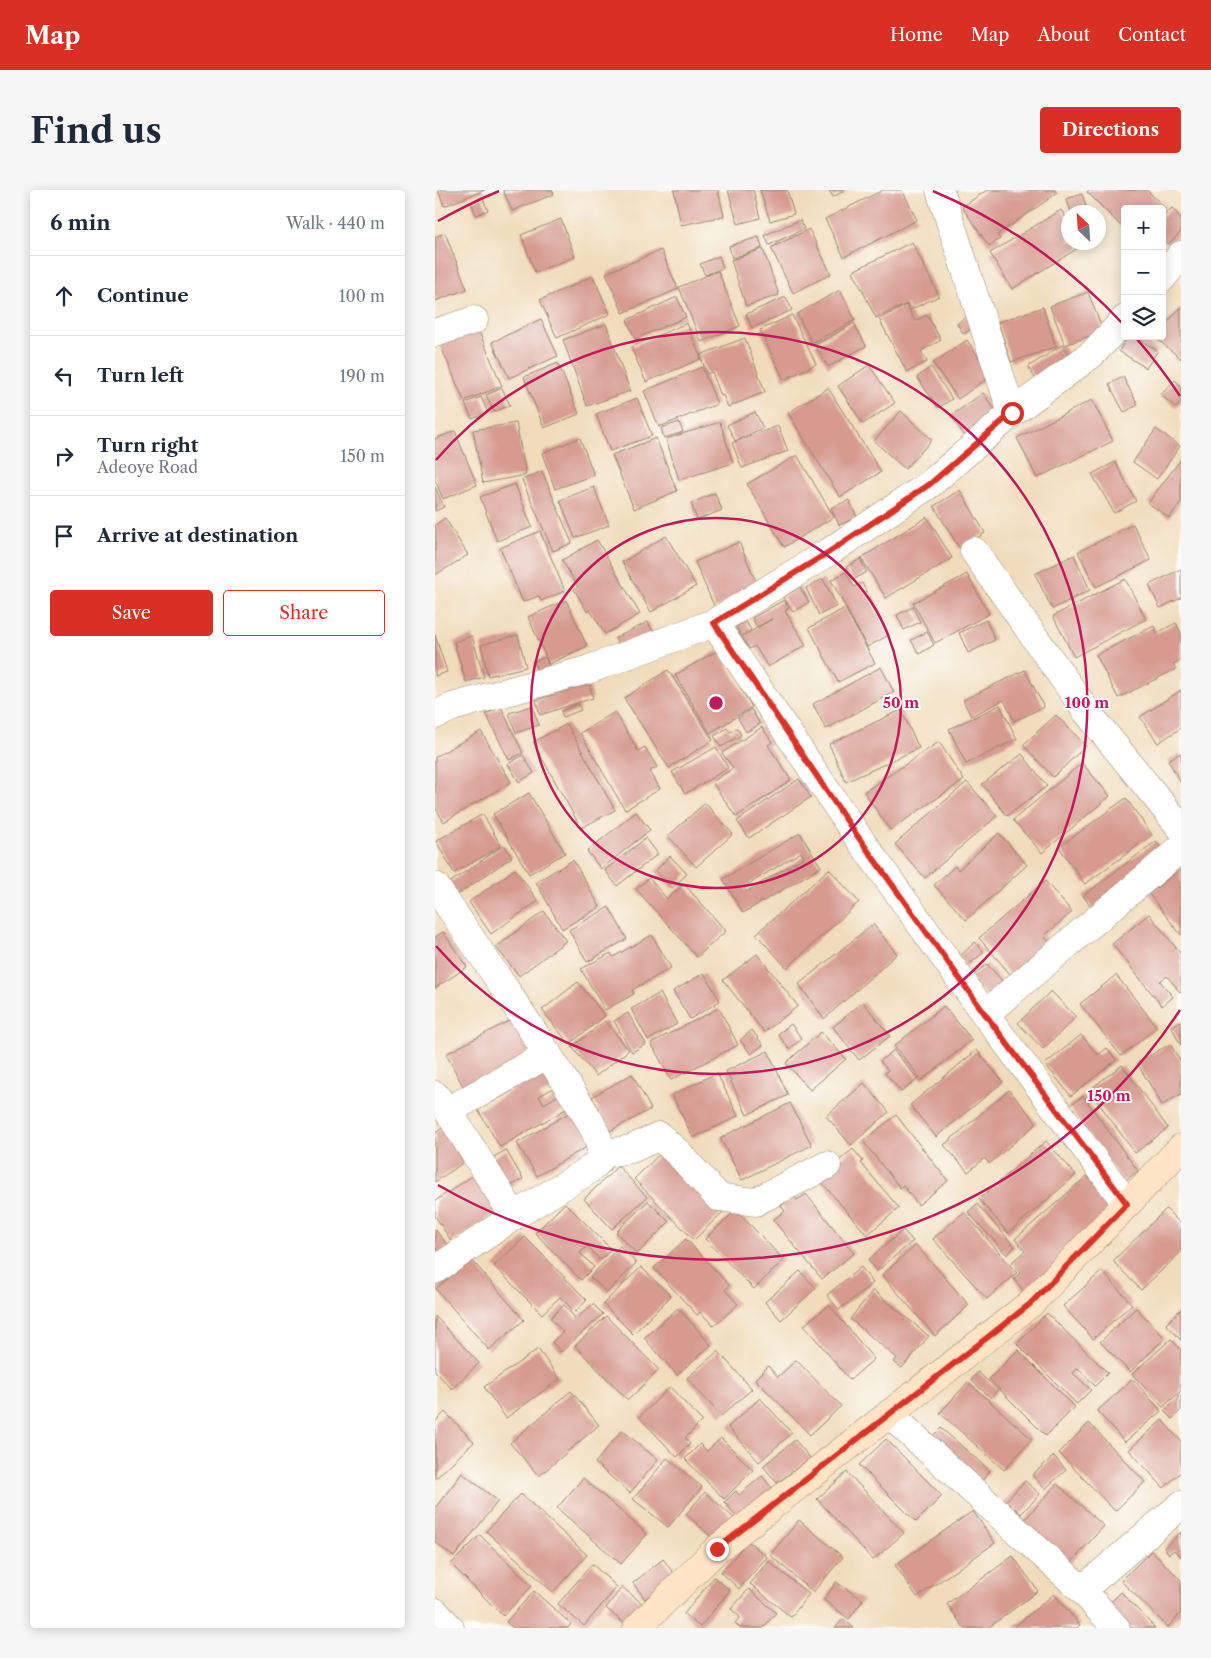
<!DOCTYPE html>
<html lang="en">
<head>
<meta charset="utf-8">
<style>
  :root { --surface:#fff; --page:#f6f6f7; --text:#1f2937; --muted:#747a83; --line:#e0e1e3; --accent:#d93025 }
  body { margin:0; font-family:"Libre Caslon Text",serif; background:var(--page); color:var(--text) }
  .controls { position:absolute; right:15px; top:15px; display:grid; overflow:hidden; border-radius:5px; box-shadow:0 2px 12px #0003 }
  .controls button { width:45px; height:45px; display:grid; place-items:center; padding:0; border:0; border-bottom:1px solid var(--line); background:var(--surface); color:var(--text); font:25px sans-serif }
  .compass { position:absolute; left:626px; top:15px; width:45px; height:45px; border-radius:50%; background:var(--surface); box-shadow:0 2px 12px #0003; rotate:335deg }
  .stop { position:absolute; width:15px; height:15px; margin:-11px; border:4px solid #d93025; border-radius:50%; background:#fff }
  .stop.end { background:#d93025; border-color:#fff; box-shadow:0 1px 5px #0008 }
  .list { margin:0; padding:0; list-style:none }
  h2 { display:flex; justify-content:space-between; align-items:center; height:65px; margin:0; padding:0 20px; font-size:21px }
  h2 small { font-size:16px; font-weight:400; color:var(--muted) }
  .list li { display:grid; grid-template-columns:32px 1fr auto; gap:15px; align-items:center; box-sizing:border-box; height:80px; padding:0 20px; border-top:1px solid var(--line) }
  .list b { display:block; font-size:19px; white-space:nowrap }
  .list p { margin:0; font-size:16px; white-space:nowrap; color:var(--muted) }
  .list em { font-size:16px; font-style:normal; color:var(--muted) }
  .actions { display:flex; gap:10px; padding:15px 20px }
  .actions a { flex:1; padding:11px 0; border:1px solid var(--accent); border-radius:5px; text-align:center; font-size:18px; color:var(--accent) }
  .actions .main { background:var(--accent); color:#fff }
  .icon { flex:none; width:28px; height:28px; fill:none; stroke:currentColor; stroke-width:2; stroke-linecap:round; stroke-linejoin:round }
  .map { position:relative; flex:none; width:746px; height:1438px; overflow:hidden; border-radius:5px }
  header { display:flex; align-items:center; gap:30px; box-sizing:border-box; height:70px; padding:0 25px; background:var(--accent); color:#fff }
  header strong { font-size:24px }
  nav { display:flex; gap:28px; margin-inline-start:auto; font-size:18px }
  .intro { display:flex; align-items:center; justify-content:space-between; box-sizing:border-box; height:120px; padding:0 30px }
  h1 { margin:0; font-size:35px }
  .button { padding:12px 22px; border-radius:5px; background:var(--accent); color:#fff; font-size:18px; font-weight:700 }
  main { display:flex; gap:30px; padding:0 30px }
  aside { flex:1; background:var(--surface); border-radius:5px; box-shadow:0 2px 12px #0003 }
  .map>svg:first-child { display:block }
  .building { fill:#d69a8f; fill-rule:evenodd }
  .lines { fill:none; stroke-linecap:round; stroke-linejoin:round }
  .street-casing { stroke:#96836c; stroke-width:29 }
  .secondary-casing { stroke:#96836c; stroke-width:29 }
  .street { stroke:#fff; stroke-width:28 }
  .secondary { stroke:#ffe4c6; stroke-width:28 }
  .route { stroke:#d93025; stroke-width:6 }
  .ring { fill:none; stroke:#c2185b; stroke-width:2.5 }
  .centre { fill:#c2185b; stroke:#fdfcf7; stroke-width:2.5 }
  .ring-label { font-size:15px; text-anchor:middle; font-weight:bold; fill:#c2185b; stroke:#fdfcf7; stroke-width:4; stroke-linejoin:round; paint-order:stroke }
</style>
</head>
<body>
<header>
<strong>Map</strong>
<nav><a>Home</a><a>Map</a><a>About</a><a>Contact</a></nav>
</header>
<div class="intro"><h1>Find us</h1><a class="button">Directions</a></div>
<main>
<aside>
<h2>6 min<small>Walk · 440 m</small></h2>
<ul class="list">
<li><svg class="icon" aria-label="ahead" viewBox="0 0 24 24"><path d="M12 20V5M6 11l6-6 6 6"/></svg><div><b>Continue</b></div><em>100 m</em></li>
<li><svg class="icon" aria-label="left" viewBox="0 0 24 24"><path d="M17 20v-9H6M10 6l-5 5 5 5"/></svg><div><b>Turn left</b></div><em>190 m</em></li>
<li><svg class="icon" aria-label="right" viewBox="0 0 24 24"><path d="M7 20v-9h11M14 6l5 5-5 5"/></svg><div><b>Turn right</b><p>Adeoye Road</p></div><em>150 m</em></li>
<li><svg class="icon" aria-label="arrive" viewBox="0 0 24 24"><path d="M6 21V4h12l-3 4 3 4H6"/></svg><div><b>Arrive at destination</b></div></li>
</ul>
<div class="actions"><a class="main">Save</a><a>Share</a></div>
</aside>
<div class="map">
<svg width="746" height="1438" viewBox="0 0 746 1438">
  <rect width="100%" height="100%" fill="#fdfcf7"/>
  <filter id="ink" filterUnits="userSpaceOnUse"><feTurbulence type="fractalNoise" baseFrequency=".02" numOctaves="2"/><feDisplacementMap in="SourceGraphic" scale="10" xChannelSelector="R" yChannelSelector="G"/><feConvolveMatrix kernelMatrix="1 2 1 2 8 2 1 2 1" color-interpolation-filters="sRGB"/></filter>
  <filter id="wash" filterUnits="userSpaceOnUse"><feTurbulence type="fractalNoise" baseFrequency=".0096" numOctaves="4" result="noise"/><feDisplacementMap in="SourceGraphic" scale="20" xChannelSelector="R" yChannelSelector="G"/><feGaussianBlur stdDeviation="1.12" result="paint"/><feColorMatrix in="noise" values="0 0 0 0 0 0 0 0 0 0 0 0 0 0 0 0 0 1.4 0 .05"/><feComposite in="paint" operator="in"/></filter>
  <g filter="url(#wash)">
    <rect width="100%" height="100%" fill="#f0dcbb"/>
    <g id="blocks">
      <!-- building -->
      <path class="building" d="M3 0H50L9 16Z
        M68 0H117L119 4 77 21Z
        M239 0H283L289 26 246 35Z
        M293 0H318L325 28 303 34Z
        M325 0H352L359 24 335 31Z
        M394 0H411L398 7Z
        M448 0H467L482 30 409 67 390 29Z
        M552 0H620L622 3 562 45 565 49 554 56 527 17Z
        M654 0H712L730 18 727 22V19H690V40L652 2Z
        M647 4 651 16 636 21 631 9Z
        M47 7 53 20 41 25 36 12Z
        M737 18 746 28V42L733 54 727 47V28Z
        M626 20 634 32V52H646L648 55 577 99 555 63Z
        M126 29 140 67 100 82 86 45Z
        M365 30 369 39 334 55 330 45Z
        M374 39 396 84 358 103 336 58Z
        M10 43 32 99 0 111V47Z
        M324 47 327 58 297 68 294 56Z
        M477 52 504 106 475 120 472 114 441 128 418 81Z
        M328 59 344 105 311 116 296 70Z
        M226 60 243 99 188 123 171 83Z
        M284 66 288 78 270 85 265 74Z
        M283 81 305 136 266 152 244 97Z
        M158 86 175 124 122 148 105 110Z
        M405 100 420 130 377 153 362 124Z
        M653 102 668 141 630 155 615 116Z
        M242 107 251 127 200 149 192 130Z
        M351 107 357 120 317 138 311 124Z
        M471 115 480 131 492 125 506 150 486 161 492 172 472 182 444 129Z
        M608 117 621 157 576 172 563 132Z
        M746 117V169L720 147 727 146V138Z
        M538 121 546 132 529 144 522 134Z
        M357 125 381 174 349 190 325 140Z
        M106 129 123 166 74 188 57 152Z
        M252 133 266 169 211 192 196 157Z
        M419 133 431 156 393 177 380 155Z
        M171 134 195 201 152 216 128 150Z
        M43 139 67 196 29 211 5 154Z
        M693 146H700L723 161 711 178 684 161Z
        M310 148 330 202 293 217 288 205 286 206 277 182 272 184 265 165Z
        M532 150 556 186 523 209 498 173Z
        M627 155 636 168 601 190 593 177Z
        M123 173 144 224 109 238 89 187Z
        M434 175 460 213 428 234 403 196Z
        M267 177 282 214 224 237 209 201Z
        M496 177 517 209 503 218 482 187Z
        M688 187 703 215 689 222 674 194Z
        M740 190 746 196V212L741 218 726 205Z
        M67 198 75 215 59 222 51 205Z
        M393 198 446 282 405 307 353 223Z
        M548 203 562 223 530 246 516 226Z
        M46 207 53 223 37 229 30 213Z
        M202 208 217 246 175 261 161 224Z
        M657 210 678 251 602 288 582 248Z
        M466 221 497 250 470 279 439 251Z
        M320 222 328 238 300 251 292 235Z
        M244 232 248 242 229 248 226 238Z
        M285 232 298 273 244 290 231 249Z
        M81 233 91 285 48 293 38 240Z
        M343 236 353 261 307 278 297 253Z
        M721 239 745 256 722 289 698 272Z
        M20 241 42 295 8 309 0 290V249Z
        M145 248 159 285 120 299 107 263Z
        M221 248 242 301 199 319 177 265Z
        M362 265 399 327 349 357 312 294Z
        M746 269V312L734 328 713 313Z
        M680 272 701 311 679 323 657 284Z
        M107 281 137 353 118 361 87 290Z
        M80 294 97 337 62 351 45 307Z
        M0 297 9 317 0 321Z
        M159 297 174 335 140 348 125 310Z
        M525 300 550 343 524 358 499 316Z
        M280 303 287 320 262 330 256 313Z
        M414 310 422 327 404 335 396 318Z
        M492 327 517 368 451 408 426 368Z
        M10 328 33 365 0 385V335Z
        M698 334 716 370 661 397 643 362Z
        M105 341 130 401 106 411 104 406 88 412 65 358Z
        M231 346 261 396 216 422 187 372Z
        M162 350 205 424 170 444 155 420 152 422 139 399 143 397 127 370Z
        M304 352 324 398 280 418 260 372Z
        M639 365 655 400 617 419 600 384Z
        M425 369 432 382 418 390 411 377Z
        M746 379V408L725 418 714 395Z
        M411 382 419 397 427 393 454 445 432 457 396 390Z
        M532 384 554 424 500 453 478 413Z
        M388 389 402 416 384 425 371 398Z
        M690 389 711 429 639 467 618 426Z
        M365 397 374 412 358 422 348 407Z
        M131 410 152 456 114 474 93 427Z
        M349 410 353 418 350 421 371 455 333 477 320 456 314 459 307 447 337 429 322 437 317 428Z
        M478 417 485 432 469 440 462 425Z
        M410 418 440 473 403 492 374 438Z
        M551 430 560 450 533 463 524 443Z
        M213 432 219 444 186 460 180 448Z
        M311 432 316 440 306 446 301 437Z
        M741 433 746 443V470L738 474 741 479 683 508 661 465 719 436 722 443Z
        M492 442 499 455 484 464 476 450Z
        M0 445 12 482 0 486Z
        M83 445 91 477 53 486 46 455Z
        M37 446 49 487 31 492 19 452Z
        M283 460 317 517 275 543 240 485Z
        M110 467 117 483 105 488 99 472Z
        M446 477 459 502 391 539 378 514Z
        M233 480 278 550 234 578 189 508Z
        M590 480 609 517 579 531 569 510 536 526 528 510Z
        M154 494 158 508 105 525 101 510Z
        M746 500V538L723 553 705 527Z
        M143 514 146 520 128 527 126 521Z
        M565 515 582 549 531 574 514 539Z
        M97 516 104 535 81 543 74 523Z
        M66 517 88 563 74 570 51 524Z
        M316 519 325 534 311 542 303 528Z
        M466 520 484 558 411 592 394 554Z
        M180 522 203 561 210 557 222 577 215 581 225 599 190 620 145 543Z
        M621 525 651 556 618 587 588 555Z
        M132 534 180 620 146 638 98 552Z
        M327 537 337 552 333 555 356 590 301 627 277 592 298 578 287 563Z
        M292 538 295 542 302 538 306 545 286 557 279 546Z
        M46 541 76 592 9 632 0 617V567Z
        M504 552 529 590 455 640 429 602Z
        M281 557 293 578 250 604 237 582Z
        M746 563V593L733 570Z
        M587 564 612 596 572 626 547 594Z
        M88 565 99 583 84 592 73 574Z
        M647 573 675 606 607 663 578 630Z
        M364 589 376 607 314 648 302 631Z
        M532 592 562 626 490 688 460 654Z
        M94 603 130 663 94 684 58 624Z
        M691 608 717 645 650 694 624 657Z
        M270 613 298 644 261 677 233 646Z
        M201 622 215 640 166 679 152 661Z
        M48 624 66 656 19 683 1 651Z
        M365 643 386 677 308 723 288 689ZM366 662 369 667 311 702 309 697Z
        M564 643 592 675 531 730 499 695 520 676 523 680Z
        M211 648 223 664 182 696 170 680Z
        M721 651 730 664 658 719 648 706Z
        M69 655 77 667 22 705 14 693Z
        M235 666 252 684 237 698 220 681Z
        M138 670 165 717 127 739 101 692Z
        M80 679 103 711 56 744 34 712Z
        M394 679 424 712 352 778 321 744Z
        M746 679V745L714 704Z
        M214 688 232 709 249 694 291 741 262 767 201 699Z
        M610 691 637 722 609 746 620 759 582 792 544 748Z
        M174 717 192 749 152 772 134 740Z
        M109 721 131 751 84 786 61 757Z
        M714 724 746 764V801L745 802 732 786 725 791 738 807 727 816 677 754Z
        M438 734 462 764 389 829 364 794Z
        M8 742 32 777 0 798V747Z
        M217 745 236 778 197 800 199 804 170 820 146 779 176 763 178 767Z
        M540 752 549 762 532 776 524 767Z
        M322 764 363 816 329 842 288 790Z
        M552 774 570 794 553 808 536 787Z
        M269 783 285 811 255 829 238 801Z
        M681 785 722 837 686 866 645 814Z
        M143 792 170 826 134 854 107 820Z
        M616 801 641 827 608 859 583 833Z
        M225 803 242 834 213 850 196 819Z
        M428 812 455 846 424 870 398 837Z
        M509 816 537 850 487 890 459 856Z
        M284 818 303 855 236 890 216 853Z
        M193 823 211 854 197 862 179 831Z
        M85 825 103 861 30 900 11 864Z
        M170 831 194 860 161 886 137 857Z
        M746 831V855L736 836Z
        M356 834 367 849 354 859 343 844Z
        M317 840 328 855 316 864 305 850Z
        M386 842 411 869 375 900 351 873Z
        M646 845 663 865 672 858 681 870 636 906 610 874Z
        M735 854 746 872V904L727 915 702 873Z
        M459 860 483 889 466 902 450 883 453 880 445 871Z
        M542 860 568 892 501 947 475 915Z
        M333 861 353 905 312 925 291 881Z
        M687 875 733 938 700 963 654 900Z
        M110 882 119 898 104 906 109 914 124 905 131 919 65 957 43 920Z
        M282 883 303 926 258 948 237 905Z
        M197 884 216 919 175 941 157 907Z
        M429 893 454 922 416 955 391 926Z
        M574 900 602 933 554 974 550 968 533 982 509 955Z
        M648 906 703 981 688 992 633 916Z
        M355 913 377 955 307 990 285 948Z
        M141 919 160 952 102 986 82 953Z
        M461 925 513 991 483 1015 468 995 465 998 428 951Z
        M9 937 32 970 0 992V943Z
        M611 951 641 985 573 1043 544 1009Z
        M232 957 292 1018 259 1050 199 989Z
        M418 959 428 971 426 973 464 1018 432 1045 383 988Z
        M71 960 88 989 72 998 55 969Z
        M183 976 212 1007 177 1039 149 1009Z
        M45 981 69 1018 17 1052 0 1026V1011Z
        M652 986 683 1020 590 1102 579 1089 586 1082 577 1072 590 1061 580 1049Z
        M371 1004 419 1063 387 1089 338 1030 350 1021 346 1016 359 1006 362 1010Z
        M213 1011 234 1032 202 1064 181 1042Z
        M130 1013 176 1059 165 1070 152 1056 145 1063 159 1077 146 1090 100 1043Z
        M542 1014 580 1057 572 1065 533 1022Z
        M731 1019 746 1034V1062L706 1100 678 1071Z
        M301 1020 349 1070 319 1099 270 1049Z
        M529 1022 582 1083 552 1109 498 1049Z
        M0 1039 13 1056 0 1067Z
        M468 1040 478 1051 442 1081 433 1070Z
        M90 1047 152 1110 140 1122 125 1107 107 1124 59 1076Z
        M251 1049 294 1095 290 1100 303 1114 279 1136 265 1122 262 1125 219 1078Z
        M481 1055 534 1115 500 1146 447 1085Z
        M185 1056 201 1073 172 1103 155 1087Z
        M36 1069 89 1130 54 1160 1 1099Z
        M206 1077 236 1106 198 1144 168 1114Z
        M426 1077 438 1093 404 1120 392 1105Z
        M365 1081 381 1098 346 1130 330 1112Z
        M667 1081 697 1114 658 1149 628 1116Z
        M438 1100 494 1146 467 1178 459 1172 462 1168 415 1129Z
        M158 1114 168 1124 126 1162 117 1152 128 1142 115 1128 129 1115 141 1129Z
        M394 1115 439 1169 415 1190 369 1135Z
        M243 1118 276 1155 242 1185 209 1148Z
        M701 1118 730 1148 695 1182 665 1152Z
        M746 1119V1150L731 1134Z
        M612 1123 673 1183 660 1196 643 1178 638 1183 656 1200 642 1214 582 1154Z
        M0 1126 44 1173 17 1199 0 1181Z
        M171 1126 224 1180 193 1210 140 1156Z
        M736 1149 746 1160V1201L728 1217 697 1184Z
        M103 1159 125 1189 71 1228 49 1197Z
        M583 1160 640 1217 611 1246 554 1189Z
        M283 1161 317 1199 286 1226 252 1188Z
        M361 1170 406 1216 375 1245 320 1189 333 1176 343 1187Z
        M543 1182 563 1200 556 1208 536 1190Z
        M698 1189 726 1221 690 1252 662 1221Z
        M533 1192 597 1249 569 1280 505 1223Z
        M235 1197 267 1231 250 1248 255 1254 242 1267 204 1227Z
        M136 1201 164 1235 104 1286 75 1253Z
        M746 1204V1220L737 1229 729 1221Z
        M325 1208 357 1243 324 1272 293 1237Z
        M10 1222 39 1252 0 1289V1232Z
        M727 1230 746 1251V1282L729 1298 694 1260Z
        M654 1233 710 1292 680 1321 624 1263Z
        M506 1238 555 1281 545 1293 512 1264 515 1261 498 1246Z
        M187 1240 223 1270 195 1303 160 1273Z
        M286 1248 318 1280 289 1309 250 1269 265 1254 272 1261Z
        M451 1249 507 1306 481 1332 424 1275Z
        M360 1250 375 1268 342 1293 328 1276Z
        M619 1266 631 1280 610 1299 597 1285Z
        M232 1268 267 1297 233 1337 198 1309Z
        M412 1282 469 1343 438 1370 382 1309Z
        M27 1283 63 1311 19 1367 0 1352V1318Z
        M327 1286 338 1299 304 1329 289 1312 301 1301 304 1305Z
        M148 1288 212 1344 186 1374 122 1318Z
        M590 1291 605 1304 586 1324 580 1318 573 1325 565 1317Z
        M622 1294 669 1336 631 1378 584 1336Z
        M270 1302 300 1329 281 1351 251 1324Z
        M86 1304 152 1365 118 1402 51 1341Z
        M538 1321 560 1353 482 1407 460 1375Z
        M364 1330 408 1367 378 1402 335 1365Z
        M746 1342V1367L739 1360 734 1364 729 1358Z
        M45 1345 97 1396 68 1426 16 1374Z
        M313 1351 332 1367 304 1399 286 1382Z
        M716 1361 746 1390V1423L733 1437 686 1391Z
        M578 1366 603 1401 553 1438H529L512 1414Z
        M228 1369 240 1385 210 1409 198 1393Z
        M333 1371 374 1404 356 1427 315 1394Z
        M157 1374 182 1397 149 1436 123 1414Z
        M279 1387 295 1400 265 1437 249 1424Z
        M401 1392 428 1410 414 1429 389 1410Z
        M187 1397 208 1414 191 1435 171 1418Z
        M314 1399 341 1423 328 1438H305L300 1433 305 1427 296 1419Z
        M99 1401 136 1434 133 1438H78L71 1432Z
        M686 1402 720 1438H695L673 1415Z
        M619 1404 645 1435 642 1438H578Z
        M408 1429 419 1438H400Z"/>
    </g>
  </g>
  <g filter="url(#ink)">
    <use href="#blocks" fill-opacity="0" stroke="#96836c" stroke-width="1"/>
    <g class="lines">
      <defs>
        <path id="street" d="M505 0 577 223
          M727 88 746 65
          M0 143 39 130
          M539 361 652 522 746 638
          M279 433 416 637 550 824 692 1014
          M0 525 17 517 152 480 279 433 394 362 495 294 577 223 657 164 690 129
          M0 696C44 760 88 824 129 890 141 910 163 938 166 961 167 970 160 975 154 980L79 1026 0 1080
          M550 824 746 658
          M0 905 13 921 79 1026
          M13 921 113 864
          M166 964 196 959 224 946 245 965 283 1007 320 1012 392 975
          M454 1224 647 1400 681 1438
          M647 1400 746 1315
          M0 1422 15 1438"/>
        <path id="secondary" d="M202 1438 282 1359 595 1114 746 958"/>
      </defs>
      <!-- street casing -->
      <use href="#street" class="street-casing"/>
      <!-- secondary casing -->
      <use href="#secondary" class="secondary-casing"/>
      <!-- street -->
      <use href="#street" class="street"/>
      <!-- secondary -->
      <use href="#secondary" class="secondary"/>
    </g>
  </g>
  <g class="lines" filter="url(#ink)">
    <!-- route -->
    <path class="route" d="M282 1359 595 1114 692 1014 550 824 416 637 279 433 394 362 495 294 577 223"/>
  </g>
  <!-- distance rings -->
  <g class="ring">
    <circle cx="281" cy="513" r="185"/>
    <path d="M1 270A371 371 0 1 1 1 756"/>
    <path d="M745 820A556 556 0 0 1 3 995M3 31A556 556 0 0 1 64 1M498 1A556 556 0 0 1 688 134M701 148A556 556 0 0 1 745 206"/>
  </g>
  <circle cx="281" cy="513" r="8" class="centre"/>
  <g class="ring-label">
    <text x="466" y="518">50 m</text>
    <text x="652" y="518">100 m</text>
    <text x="674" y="911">150 m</text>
  </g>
</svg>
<div class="controls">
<button>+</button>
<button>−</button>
<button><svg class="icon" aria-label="layers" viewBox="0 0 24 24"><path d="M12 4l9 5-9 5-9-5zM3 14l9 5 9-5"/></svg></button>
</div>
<svg class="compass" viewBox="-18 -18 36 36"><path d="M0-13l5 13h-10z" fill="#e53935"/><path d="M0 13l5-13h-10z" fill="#747a83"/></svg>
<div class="stop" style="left:577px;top:223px"></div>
<div class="stop end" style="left:282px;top:1359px"></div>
</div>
</main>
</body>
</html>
